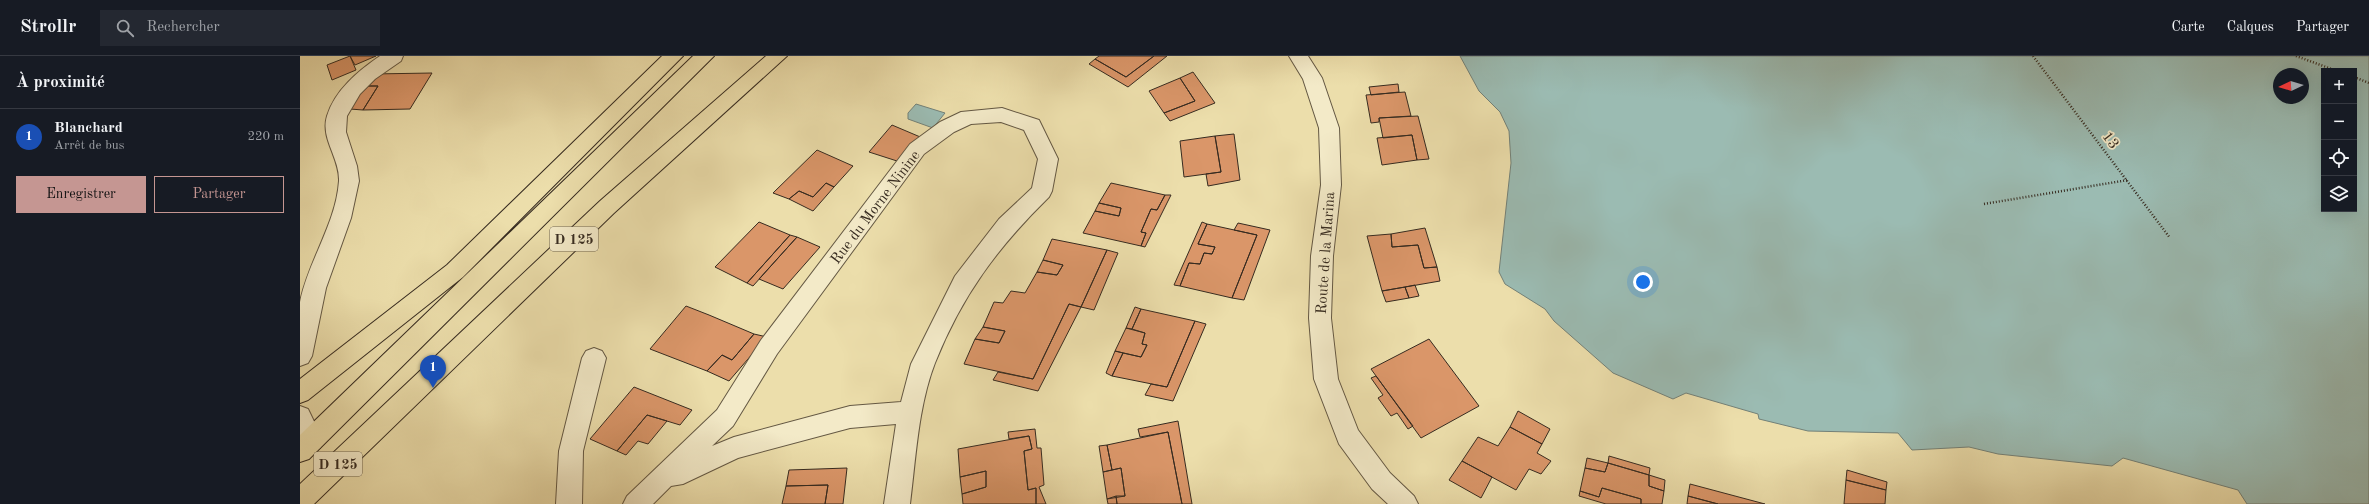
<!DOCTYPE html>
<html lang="fr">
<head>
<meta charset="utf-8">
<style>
  :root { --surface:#171b24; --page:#242831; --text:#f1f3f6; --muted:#9ea1a6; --line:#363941; --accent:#c59692 }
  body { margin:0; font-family:"Old Standard TT",serif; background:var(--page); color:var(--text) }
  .controls { position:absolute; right:12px; top:12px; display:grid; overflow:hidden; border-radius:0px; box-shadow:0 4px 16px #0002 }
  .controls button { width:36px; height:36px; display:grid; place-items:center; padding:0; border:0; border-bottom:1px solid var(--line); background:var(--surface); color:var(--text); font:20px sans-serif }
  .compass { position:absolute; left:1973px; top:12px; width:36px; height:36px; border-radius:50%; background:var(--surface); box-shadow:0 4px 16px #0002; rotate:266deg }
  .you { position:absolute; left:1343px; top:226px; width:14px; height:14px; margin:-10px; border:3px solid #fff; border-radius:50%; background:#1a73e8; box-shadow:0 0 0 6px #1a73e833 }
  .badge { display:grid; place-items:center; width:26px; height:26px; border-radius:50%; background:var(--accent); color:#fff; font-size:13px; font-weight:700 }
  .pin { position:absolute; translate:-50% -33px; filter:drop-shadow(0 1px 2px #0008) }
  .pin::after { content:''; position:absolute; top:21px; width:14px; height:12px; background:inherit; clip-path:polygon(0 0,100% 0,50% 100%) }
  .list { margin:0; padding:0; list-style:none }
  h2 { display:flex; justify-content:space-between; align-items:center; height:52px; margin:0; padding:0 16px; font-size:17px }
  h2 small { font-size:13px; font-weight:400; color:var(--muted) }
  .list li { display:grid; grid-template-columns:26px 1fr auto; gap:12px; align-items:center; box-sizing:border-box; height:56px; padding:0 16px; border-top:1px solid var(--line) }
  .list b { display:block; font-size:15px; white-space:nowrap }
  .list p { margin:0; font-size:13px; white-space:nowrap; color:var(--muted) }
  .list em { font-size:13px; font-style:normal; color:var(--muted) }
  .actions { display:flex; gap:8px; padding:12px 16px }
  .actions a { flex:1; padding:9px 0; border:1px solid var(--accent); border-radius:0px; text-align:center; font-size:14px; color:var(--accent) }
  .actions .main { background:var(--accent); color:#111 }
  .icon { flex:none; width:22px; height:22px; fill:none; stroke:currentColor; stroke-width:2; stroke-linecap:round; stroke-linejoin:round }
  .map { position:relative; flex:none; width:2069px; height:448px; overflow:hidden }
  header { display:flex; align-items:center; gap:24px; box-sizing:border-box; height:56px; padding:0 20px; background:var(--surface); border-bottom:1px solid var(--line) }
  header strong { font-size:19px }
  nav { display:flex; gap:22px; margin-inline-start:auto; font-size:14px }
  .search { width:280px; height:36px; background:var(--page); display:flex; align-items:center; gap:10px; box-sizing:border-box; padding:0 14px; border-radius:0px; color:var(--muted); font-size:15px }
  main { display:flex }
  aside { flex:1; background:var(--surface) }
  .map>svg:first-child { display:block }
  .water { fill:#9bbbb2; stroke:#738178; fill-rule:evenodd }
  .building { fill:#da9669; stroke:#362b20 }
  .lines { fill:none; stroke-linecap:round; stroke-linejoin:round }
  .minor-casing { stroke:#645843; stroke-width:2 }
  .major-casing { stroke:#362b20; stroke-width:2 }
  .path { stroke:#362b20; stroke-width:2.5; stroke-dasharray:1 2; stroke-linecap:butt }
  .minor { fill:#f3eac8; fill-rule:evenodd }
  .major { fill:#ecdeab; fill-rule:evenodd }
  .labels { text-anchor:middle; stroke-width:3.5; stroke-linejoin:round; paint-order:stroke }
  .shield { fill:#f3eac8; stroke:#6f6452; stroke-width:1 }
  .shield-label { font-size:14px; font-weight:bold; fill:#362b20 }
  .street-label { font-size:15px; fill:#362b20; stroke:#f3eac8 }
</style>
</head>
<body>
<header>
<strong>Strollr</strong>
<div class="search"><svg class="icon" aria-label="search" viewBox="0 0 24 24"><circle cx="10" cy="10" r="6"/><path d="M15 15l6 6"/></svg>Rechercher</div>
<nav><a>Carte</a><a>Calques</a><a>Partager</a></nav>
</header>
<main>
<aside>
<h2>À proximité<small></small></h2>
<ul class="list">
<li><span class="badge" style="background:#1a4fb4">1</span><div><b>Blanchard</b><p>Arrêt de bus</p></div><em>220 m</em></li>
</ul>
<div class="actions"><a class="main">Enregistrer</a><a>Partager</a></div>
</aside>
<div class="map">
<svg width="2069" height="448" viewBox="0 0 2069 448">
  <rect width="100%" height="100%" fill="#ecdeab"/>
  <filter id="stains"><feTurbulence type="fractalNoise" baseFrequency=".005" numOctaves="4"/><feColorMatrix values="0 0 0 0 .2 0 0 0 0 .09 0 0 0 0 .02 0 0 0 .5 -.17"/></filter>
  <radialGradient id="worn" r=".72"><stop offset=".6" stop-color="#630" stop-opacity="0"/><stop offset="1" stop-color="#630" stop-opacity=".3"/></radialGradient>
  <!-- water -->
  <path class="water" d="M1160 0H2069V448H1947L1938 434 1823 402 1812 410 1698 398 1669 391 1612 394 1598 377 1508 375 1459 363 1458 358 1386 337 1373 343 1313 317 1254 265 1245 253 1205 228 1199 216 1211 107 1209 75 1200 56 1179 35ZM2024 15H2054V153H2024ZM1979 18H2003V42H1979Z
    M616 48 645 57 633 72 608 63V57Z"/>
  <!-- building -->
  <path class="building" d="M50 0 56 14 32 24 27 9Z
    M50 0H76L55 9Z
    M799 0H854L826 21 795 3Z
    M854 0H867L828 31 789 8 795 3 826 21Z
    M893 16 915 47 870 65 864 57 895 45 880 22Z
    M132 17 110 53 63 54 78 30H64L72 18Z
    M880 22 895 45 864 57 849 35Z
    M1098 28 1099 36 1071 39 1069 31Z
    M64 30H78L63 54 50 53Z
    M1105 36 1111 60 1079 62V66L1071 67 1066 39Z
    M1118 60 1129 103 1117 104 1112 79 1083 82 1079 62Z
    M592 69 625 83 597 105 569 96Z
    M934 78 940 124 908 130 906 118 921 116 915 80Z
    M1112 79 1117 104 1082 109 1077 82Z
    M915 80 921 116 884 121 880 85Z
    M517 94 553 110 534 131 526 127 513 141 499 135 489 143 473 137Z
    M526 127 534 131 513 155 489 143 499 135 513 141Z
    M811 127 865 139 857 154 851 153 841 176 846 177 841 190 783 177 795 155 819 160 821 152 799 147Z
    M865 139H871L845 191 841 190 846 177 841 176 851 153 857 154Z
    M799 147 821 152 819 160 795 155Z
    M459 166 490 179 447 227 415 211Z
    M902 166 907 168 898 188 915 191 912 198 904 197 900 208 889 207 880 230 874 229Z
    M938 167 970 174 944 244 932 242 957 179 934 174Z
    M907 168 957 179 932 242 880 230 889 207 900 208 904 197 912 198 915 191 898 188Z
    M1125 172 1137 211 1124 212 1118 189 1092 191 1091 178Z
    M1091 178 1092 191 1118 189 1124 212 1137 211 1140 225 1082 235 1067 180Z
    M490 179 497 181 453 230 447 227Z
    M497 181 520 191 483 233 459 223Z
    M752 183 807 194 781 251 769 248 733 323 664 308 675 283 699 287 705 275 683 271 694 246 703 247 711 235 725 237 737 216 757 219 763 209 743 204Z
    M807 194 818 197 794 254 781 251Z
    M743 204 763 209 757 219 737 216Z
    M1115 229 1119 240 1109 242 1105 231Z
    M1105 231 1109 242 1086 246 1082 235Z
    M769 248 781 251 738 335 693 324 698 316 733 323Z
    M386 250 409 259 454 278 432 304 422 299 407 315 350 293Z
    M835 251 841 253 832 273 826 272Z
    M841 253 895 265 867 331 812 320 823 297 841 301 847 289 842 288 845 277 832 273Z
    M895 265 906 268 873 345 845 339 851 328 867 331Z
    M683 271 705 275 699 287 675 283Z
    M826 272 845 277 842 288 847 289 841 301 815 295Z
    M454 278 467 281 429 325 407 315 422 299 432 304Z
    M1129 283 1179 350 1121 382 1071 313Z
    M815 295 823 297 812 320 806 317Z
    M1076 320 1113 370 1108 373 1097 357 1091 360 1078 342 1083 339 1071 322Z
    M334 331 392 354 380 369 347 359 317 395 290 383Z
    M1218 355 1250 373 1242 388 1210 371Z
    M347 359 367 365 348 388 338 385 326 399 317 395Z
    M878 365 892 448H882L868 376 840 381 838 373Z
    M1210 371 1242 388 1237 397 1251 405 1241 418 1229 413 1216 434 1162 405 1178 381 1198 390Z
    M735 373 737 392H741L744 429 739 431 746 448H736V432L728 434 724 395 732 393 729 380 709 383 708 376Z
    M868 376 882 448H817L816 440H825L821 412 812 414 807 389Z
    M729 380 732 393 724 395 728 434 736 432V448H663L662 438 686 431V415L660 421 658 393Z
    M807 389 812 414 803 416 799 390Z
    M1309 400 1350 412 1349 419 1308 407Z
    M1287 402 1308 407 1305 416 1285 412Z
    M1162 405 1192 421 1181 442 1149 424Z
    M1308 407 1349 419V430L1364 435 1362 448H1341V443L1302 432 1299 441 1280 435 1285 412 1305 416Z
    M547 412 543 448H525L528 429 486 430 489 414Z
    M821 412 825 440 807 443 803 416Z
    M1547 414 1587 426 1586 434 1546 424Z
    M686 415V431L662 438 660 421Z
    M1349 419 1365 424 1364 435 1349 430Z
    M1546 424 1586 434 1585 448H1544Z
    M1390 428 1465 448H1418L1388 440Z
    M528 429 525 448H482L486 430Z
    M1302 432 1341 443V448H1306L1279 440 1280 435 1299 441Z
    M816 440 817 448H808L807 443Z
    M1388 440 1418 448H1387Z"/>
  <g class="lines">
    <defs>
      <path id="minor" d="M80 0H103L101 5 75 23 60 38 47 60 46 76 57 110 59 125 51 162 26 232 12 300 8 307 0 310C0 290 0 266 0 246 8 205 36 168 39 125 40 102 20 83 27 60 35 34 58 15 80 0Z
        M989 0H1008L1022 22 1039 72 1041 129 1033 200 1031 262 1038 323 1058 374 1090 417 1114 440 1118 448H1088L1072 433 1039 388 1014 323 1009 262 1011 200 1021 129 1019 72 1003 23Z
        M702 52 739 64 758 103 752 135 749 141C698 191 662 239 635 307 618 351 616 402 610 448H584L596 368 550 372 438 402 383 428 371 430 353 448H323L327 440 417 354 461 284 610 88 640 66 661 56ZM701 66 724 74 738 103 732 132 699 163 655 220 611 308 601 346 550 350 434 381 412 390 433 370 477 298 624 98 654 76 671 68Z
        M294 292 302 295 306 302 283 395 282 448H256L259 395 282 302 286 295Z
        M0 350 8 353 23 384 20 392 11 395 2 392 0 386Z"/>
      <path id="major" d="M362 0H383L163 221 8 344 0 347V323L147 209Z
        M393 0H414L9 403 0 406V379Z
        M466 0H487L314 157 14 448H0V428L300 145Z"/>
    </defs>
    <!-- minor casing -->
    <use href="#minor" class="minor-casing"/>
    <!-- major casing -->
    <use href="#major" class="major-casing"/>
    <!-- path -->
    <path class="path" d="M1733 0 1870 182
      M1996 0 2037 15
      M2054 21 2069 27
      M1684 148 1828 124"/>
    <!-- minor -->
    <use href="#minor" class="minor"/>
    <!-- major -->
    <use href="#major" class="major"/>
  </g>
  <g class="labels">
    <!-- shield labels -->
    <g class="shield">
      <rect x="250" y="171" width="48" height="24" rx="3"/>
      <rect x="14" y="396" width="48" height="24" rx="3"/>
    </g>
    <g class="shield-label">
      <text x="274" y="188">D 125</text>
      <text x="38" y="413">D 125</text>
    </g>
    <!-- street labels -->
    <g class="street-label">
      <text transform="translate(1811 84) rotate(53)" y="5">13</text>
      <text transform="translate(575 151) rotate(-53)" y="5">Rue du Morne Ninine</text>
      <text transform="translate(1025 197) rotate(-86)" y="5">Route de la Marina</text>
    </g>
  </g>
  <rect width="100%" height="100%" filter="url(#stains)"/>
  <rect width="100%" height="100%" fill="url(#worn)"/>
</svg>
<div class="controls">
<button>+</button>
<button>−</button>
<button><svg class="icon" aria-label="locate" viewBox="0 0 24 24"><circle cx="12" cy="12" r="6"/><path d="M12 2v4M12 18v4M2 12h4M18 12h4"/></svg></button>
<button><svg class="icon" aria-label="layers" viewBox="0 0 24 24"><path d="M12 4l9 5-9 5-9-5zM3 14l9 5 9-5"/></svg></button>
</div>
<svg class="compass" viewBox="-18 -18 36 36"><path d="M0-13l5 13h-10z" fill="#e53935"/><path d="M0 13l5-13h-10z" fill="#9ea1a6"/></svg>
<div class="you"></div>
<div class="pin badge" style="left:133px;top:332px;background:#1a4fb4">1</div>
</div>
</main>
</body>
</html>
